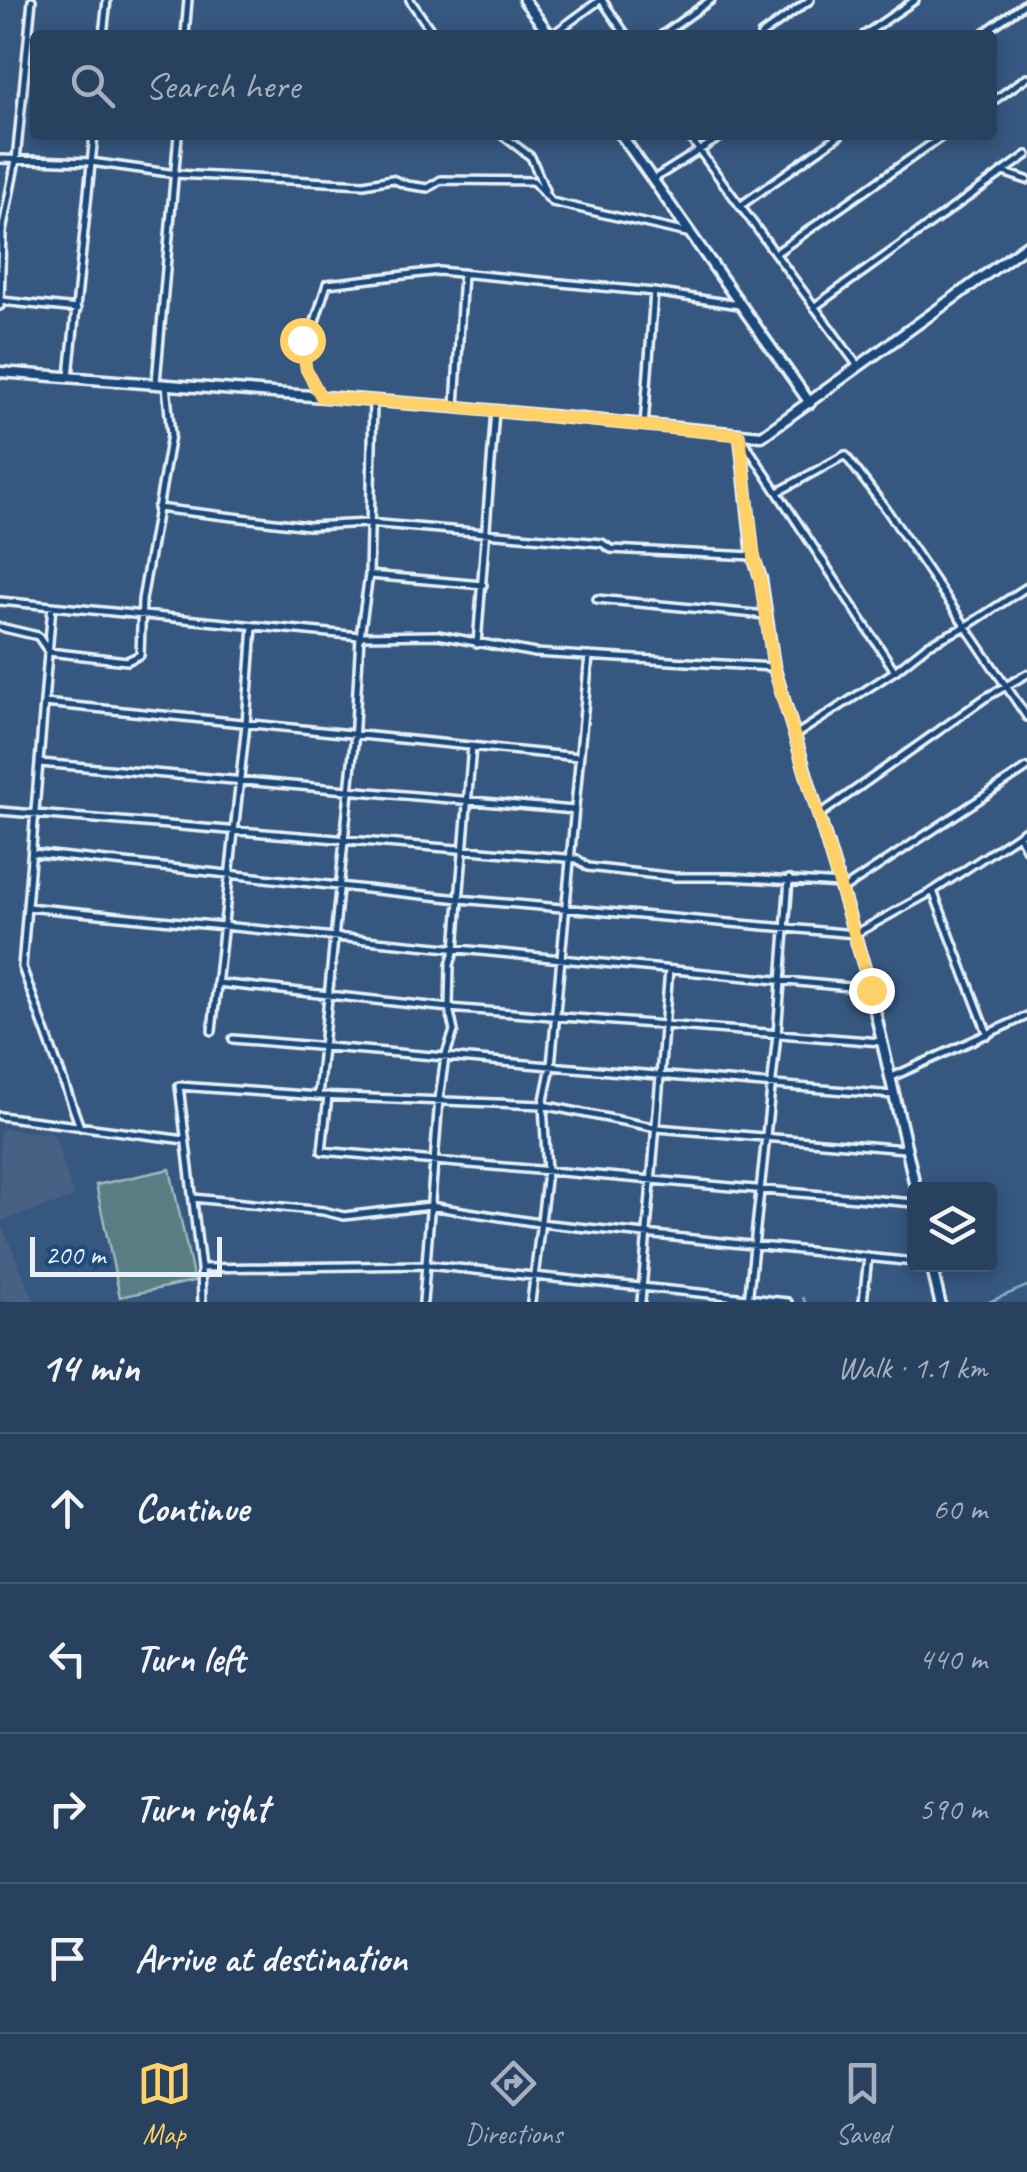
<!DOCTYPE html>
<html lang="en">
<head>
<meta charset="utf-8">
<style>
  :root { --surface:#28415f; --page:#344c68; --text:#f1f3f6; --muted:#a5afbd; --line:#445a74; --accent:#ffd166 }
  body { margin:0; font-family:Caveat,sans-serif; background:var(--page); color:var(--text) }
  .controls { position:absolute; right:30px; bottom:30px; display:grid; overflow:hidden; border-radius:10px; box-shadow:0 5px 15px #0003 }
  .controls button { width:90px; height:90px; display:grid; place-items:center; padding:0; border:0; border-bottom:2px solid var(--line); background:var(--surface); color:var(--text); font:50px sans-serif }
  .scale { position:absolute; left:30px; bottom:25px; width:192px; box-sizing:border-box; padding-left:10px; border:5px solid #e8f1f8; border-top:0; font-size:28px; line-height:35px; white-space:nowrap; color:#e8f1f8; -webkit-text-stroke:8px #1f4a7a; paint-order:stroke }
  .stop { position:absolute; width:30px; height:30px; margin:-22px; border:8px solid #ffd166; border-radius:50%; background:#fff }
  .stop.end { background:#ffd166; border-color:#fff; box-shadow:0 2px 10px #0008 }
  .list { margin:0; padding:0; list-style:none }
  h2 { display:flex; justify-content:space-between; align-items:center; height:130px; margin:0; padding:0 40px; font-size:42px }
  h2 small { font-size:32px; font-weight:400; color:var(--muted) }
  .list li { display:grid; grid-template-columns:65px 1fr auto; gap:30px; align-items:center; box-sizing:border-box; height:150px; padding:0 40px; border-top:2px solid var(--line) }
  .list b { display:block; font-size:38px; white-space:nowrap }
  .list em { font-size:32px; font-style:normal; color:var(--muted) }
  .icon { flex:none; width:55px; height:55px; fill:none; stroke:currentColor; stroke-width:2; stroke-linecap:round; stroke-linejoin:round }
  .map { position:relative; flex:none; width:1027px; height:1302px; overflow:hidden }
  .search { position:absolute; background:var(--surface); box-shadow:0 5px 15px #0003; left:30px; right:30px; top:30px; height:110px; display:flex; align-items:center; gap:25px; box-sizing:border-box; padding:0 35px; border-radius:10px; color:var(--muted); font-size:38px }
  .sheet { height:730px; background:var(--surface) }
  nav { display:flex; justify-content:space-around; align-items:center; box-sizing:border-box; height:140px; border-top:2px solid var(--line); background:var(--surface); font-size:28px; color:var(--muted) }
  nav a { display:grid; justify-items:center; gap:5px }
  nav .on { color:var(--accent) }
  .map>svg:first-child { display:block }
  .built { fill:#466083 }
  .green { fill:#587e83; stroke:#a0b8be; stroke-width:2.5 }
  .lines { fill:none; stroke-linecap:round; stroke-linejoin:round }
  .stream { stroke:#87acc4; stroke-width:2.5 }
  .street-casing { stroke:#e8f1f8; stroke-width:12 }
  .secondary-casing { stroke:#e8f1f8; stroke-width:15 }
  .street { stroke:#1f4a7a; stroke-width:5 }
  .secondary { stroke:#1f4a7a; stroke-width:8 }
  .route { stroke:#ffd166; stroke-width:12 }
</style>
</head>
<body>
<div class="map">
<svg width="1027" height="1302" viewBox="0 0 1027 1302">
  <rect width="100%" height="100%" fill="#36577f"/>
  <filter id="ink" filterUnits="userSpaceOnUse"><feTurbulence type="fractalNoise" baseFrequency=".01" numOctaves="2"/><feDisplacementMap in="SourceGraphic" scale="20" xChannelSelector="R" yChannelSelector="G"/><feConvolveMatrix kernelMatrix="1 2 1 2 8 2 1 2 1" color-interpolation-filters="sRGB"/></filter>
  <g filter="url(#ink)">
    <!-- built -->
    <path class="built" d="M0 1128 54 1134 74 1198 0 1221Z
      M0 1221 35 1302 0 1301Z"/>
    <!-- green -->
    <path class="green" d="M170 1169 194 1281 120 1297 96 1185Z"/>
    <g class="lines">
      <!-- stream -->
      <path class="stream" d="M803 1298 805 1302
        M989 1302 1027 1286"/>
      <defs>
        <path id="street" d="M410 0 434 35
          M602 0 626 35
          M103 35 107 0
          M185 35 188 0
          M552 35 600 0
          M662 35 711 0
          M761 35 810 0
          M864 35 915 0
          M981 35 1027 2
          M992 102 1027 77
          M502 135 531 157 545 190
          M688 135 858 366
          M0 159 91 162 176 174 364 184 392 179 407 185 428 188 441 180 533 181 552 202 687 233
          M1003 172 1027 180
          M652 180 724 135
          M740 206 840 135
          M776 253 944 135
          M1 301 77 309
          M0 306 2 232 16 160 32 0
          M814 307 1027 155
          M69 376 94 135
          M156 382 178 135
          M321 397 306 369 303 340 311 334 327 284 439 271 654 292 739 305
          M455 407 463 273
          M644 426 654 292
          M743 440 895 671
          M778 492 845 455 886 509 1027 717
          M157 508 309 526 368 523 602 543 611 549 753 556
          M369 575 483 585
          M597 599 766 615
          M0 601 360 636 438 635 535 653 773 667
          M52 606 22 967 80 1127
          M0 627 38 636 49 652 127 661 140 655 142 600 171 435 166 385
          M477 644 495 411
          M44 703 579 757
          M794 736 895 671 929 644 965 627 1027 587
          M40 763 574 810
          M0 811 577 859 588 867 675 877H731L840 884
          M818 816 985 698 1027 674
          M1019 835 1027 850
          M32 853 460 899 855 934 933 891 1027 829
          M842 890 1027 768
          M933 891 988 1035
          M27 907 870 989
          M217 983 449 1008 881 1042
          M212 1031 246 724 253 626
          M233 1039 893 1095
          M892 1077 1027 1016
          M318 1096 354 743 360 636 369 575 373 402
          M328 1096 322 1151 914 1203
          M0 1116 185 1140
          M193 1198 323 1211 344 1216 430 1206 539 1223 914 1262
          M201 1268 202 1302
          M423 1302 439 1099 445 1057 454 1031 449 1008 450 965 455 949 472 746
          M531 1302 547 1172 543 1105 551 1066 589 656
          M641 1302 669 970
          M748 1302 777 1034 789 879
          M788 1302 427 1265 201 1268 179 1086 318 1096 543 1105 657 1128 905 1149
          M863 1302 868 1257"/>
        <path id="secondary" d="M524 0 550 35
          M621 135 810 403
          M0 372 455 407 762 436 1027 245
          M740 435 753 556 761 579 774 667 867 976 916 1190
          M931 1264 940 1302"/>
      </defs>
      <!-- street casing -->
      <use href="#street" class="street-casing"/>
      <!-- secondary casing -->
      <use href="#secondary" class="secondary-casing"/>
      <!-- street -->
      <use href="#street" class="street"/>
      <!-- secondary -->
      <use href="#secondary" class="secondary"/>
    </g>
  </g>
  <g class="lines" filter="url(#ink)">
    <!-- route -->
    <path class="route" d="M302 340 306 369 321 397 455 407 740 435 754 556 760 579 774 668 871 990"/>
  </g>
</svg>
<div class="controls">
<button><svg class="icon" aria-label="layers" viewBox="0 0 24 24"><path d="M12 4l9 5-9 5-9-5zM3 14l9 5 9-5"/></svg></button>
</div>
<div class="scale">200 m</div>
<div class="stop" style="left:302px;top:340px"></div>
<div class="stop end" style="left:871px;top:990px"></div>
<div class="search"><svg class="icon" aria-label="search" viewBox="0 0 24 24"><circle cx="10" cy="10" r="6"/><path d="M15 15l6 6"/></svg>Search here</div>
</div>
<section class="sheet">
<h2>14 min<small>Walk · 1.1 km</small></h2>
<ul class="list">
<li><svg class="icon" aria-label="ahead" viewBox="0 0 24 24"><path d="M12 20V5M6 11l6-6 6 6"/></svg><div><b>Continue</b></div><em>60 m</em></li>
<li><svg class="icon" aria-label="left" viewBox="0 0 24 24"><path d="M17 20v-9H6M10 6l-5 5 5 5"/></svg><div><b>Turn left</b></div><em>440 m</em></li>
<li><svg class="icon" aria-label="right" viewBox="0 0 24 24"><path d="M7 20v-9h11M14 6l5 5-5 5"/></svg><div><b>Turn right</b></div><em>590 m</em></li>
<li><svg class="icon" aria-label="arrive" viewBox="0 0 24 24"><path d="M6 21V4h12l-3 4 3 4H6"/></svg><div><b>Arrive at destination</b></div></li>
</ul>
</section>
<nav>
<a class="on"><svg class="icon" aria-label="map" viewBox="0 0 24 24"><path d="M3 6l6-2 6 2 6-2v14l-6 2-6-2-6 2zM9 4v14M15 6v14"/></svg>Map</a>
<a><svg class="icon" aria-label="directions" viewBox="0 0 24 24"><path d="M12 3l9 9-9 9-9-9zM9 14v-3h6M13 9l2 2-2 2"/></svg>Directions</a>
<a><svg class="icon" aria-label="saved" viewBox="0 0 24 24"><path d="M7 4h10v16l-5-4-5 4z"/></svg>Saved</a>
</nav>
</body>
</html>
